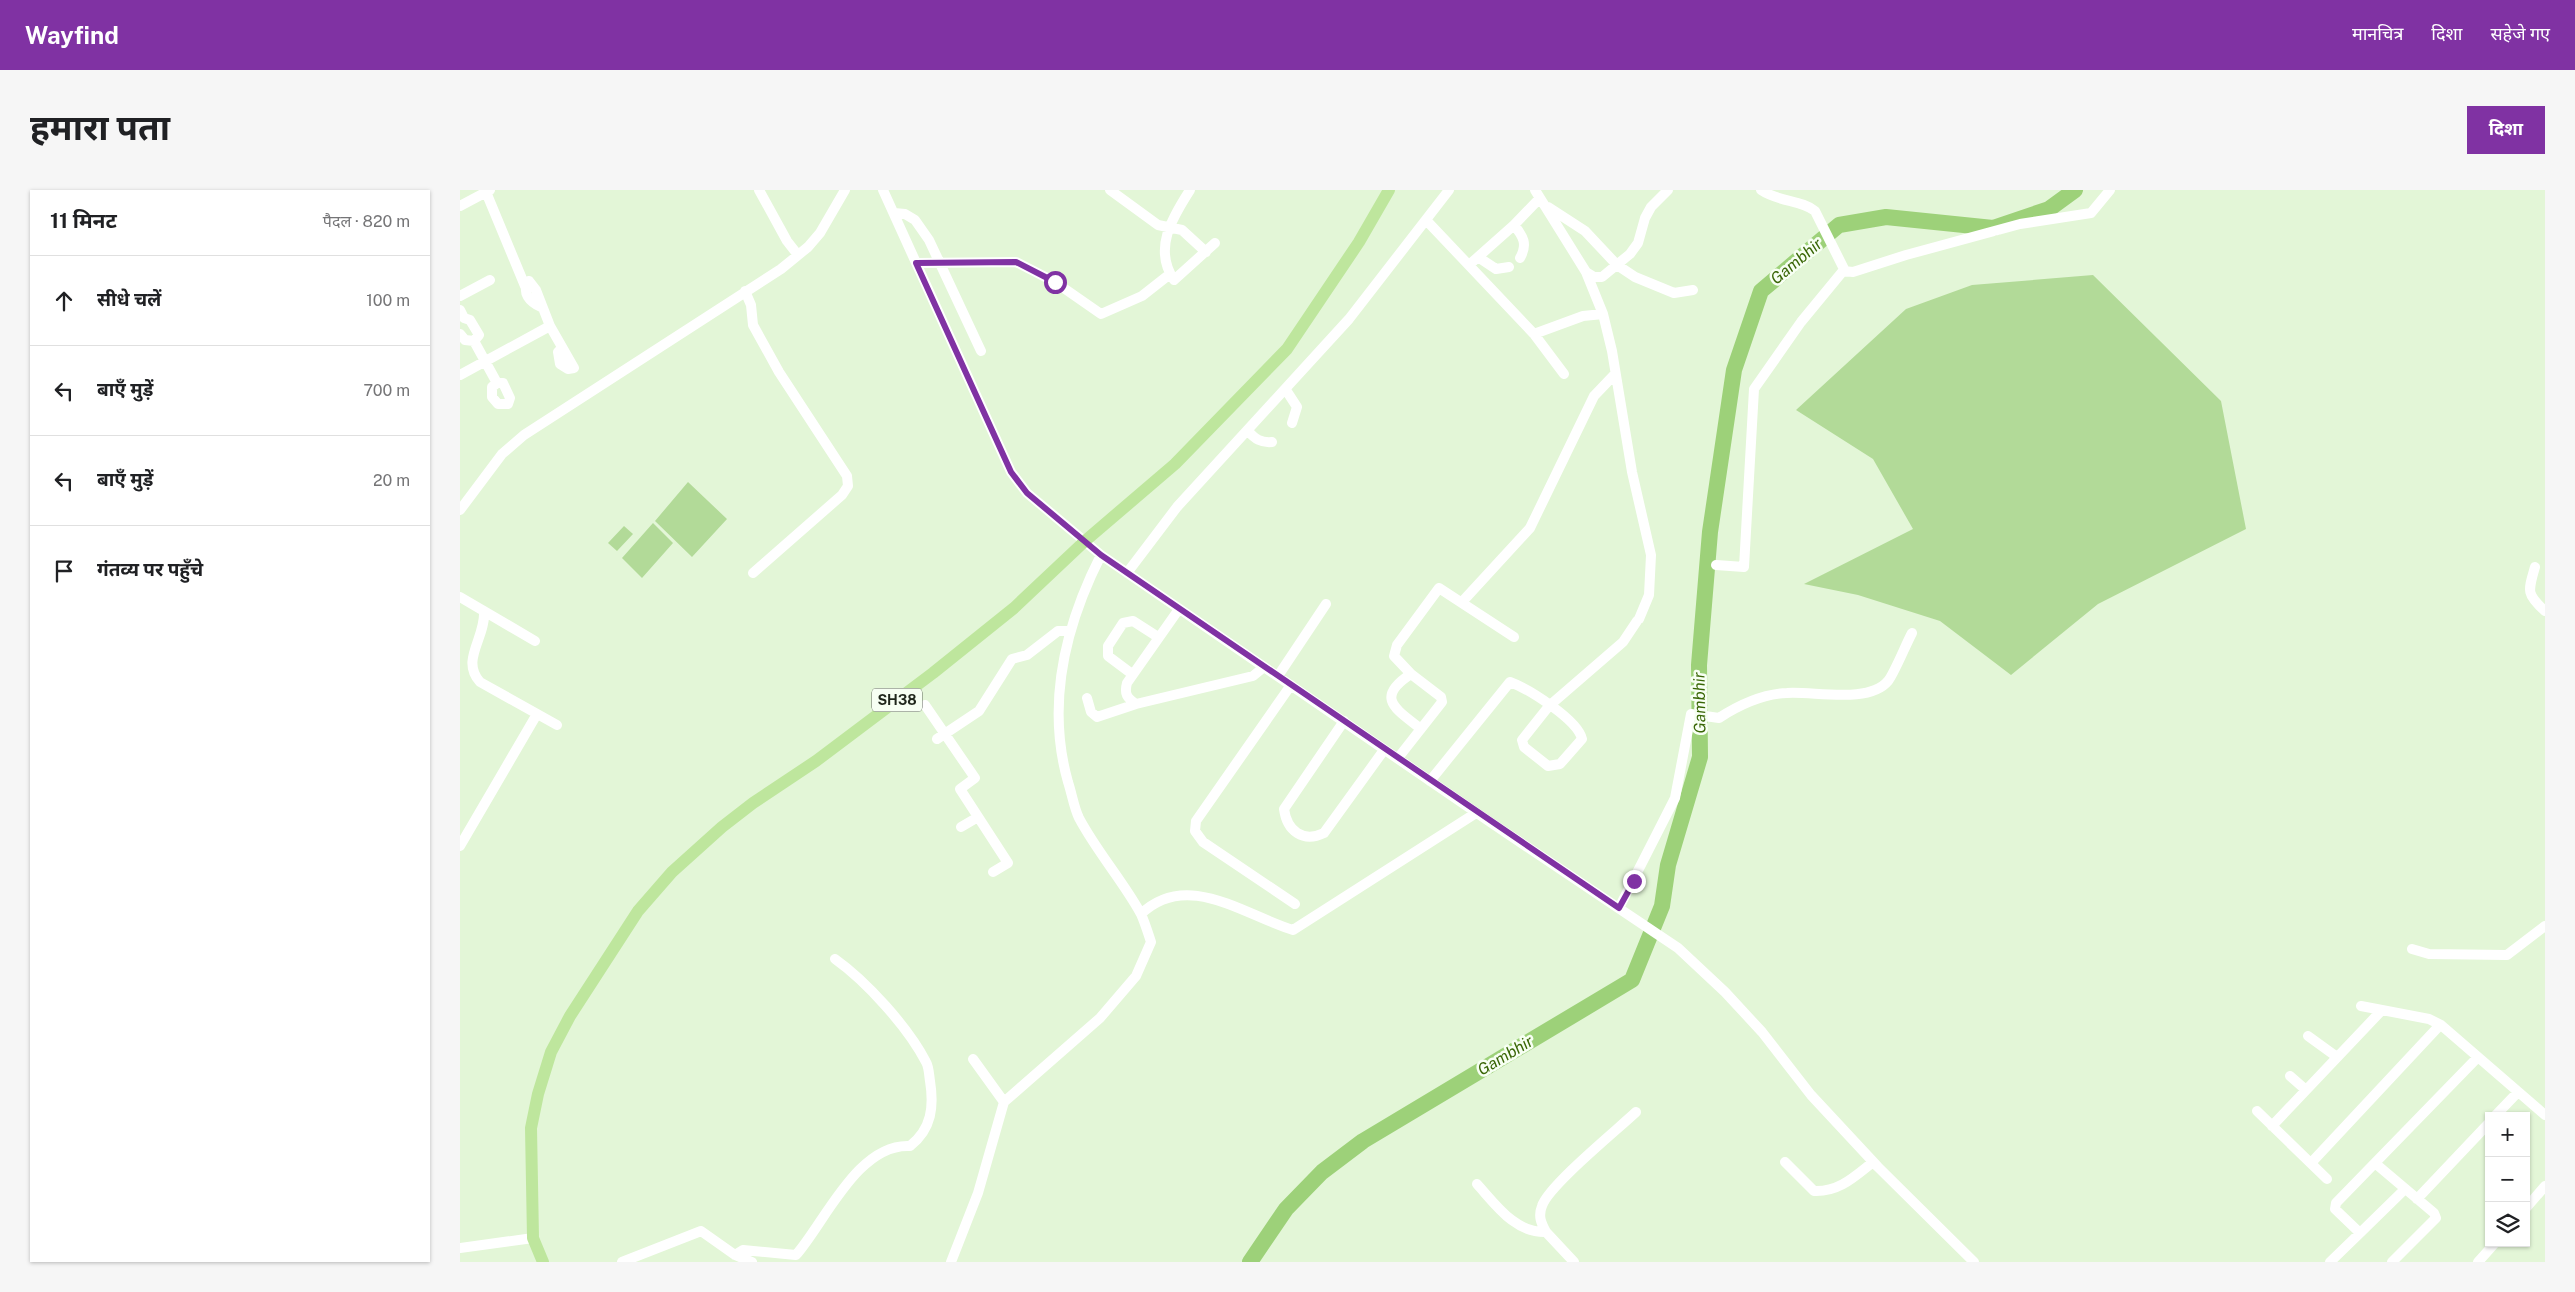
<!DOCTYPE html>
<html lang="hi">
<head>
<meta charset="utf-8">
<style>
  :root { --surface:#fff; --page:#f6f6f6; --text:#202124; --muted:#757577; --line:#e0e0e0; --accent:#8032a3 }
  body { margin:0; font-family:"Public Sans","Noto Sans Devanagari",sans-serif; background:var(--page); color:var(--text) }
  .controls { position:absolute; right:15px; bottom:15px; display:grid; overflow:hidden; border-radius:0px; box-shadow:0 1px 4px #0004 }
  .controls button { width:45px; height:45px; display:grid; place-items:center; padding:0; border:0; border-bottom:1px solid var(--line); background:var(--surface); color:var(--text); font:25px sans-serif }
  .stop { position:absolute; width:15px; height:15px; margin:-11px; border:4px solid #8032a3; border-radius:50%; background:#fff }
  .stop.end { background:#8032a3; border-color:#fff; box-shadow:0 1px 5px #0008 }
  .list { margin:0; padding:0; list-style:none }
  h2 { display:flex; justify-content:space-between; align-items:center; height:65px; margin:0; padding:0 20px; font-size:21px }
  h2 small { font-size:16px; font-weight:400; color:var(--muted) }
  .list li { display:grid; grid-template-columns:32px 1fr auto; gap:15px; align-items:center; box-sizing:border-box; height:90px; padding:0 20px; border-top:1px solid var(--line) }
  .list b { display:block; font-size:19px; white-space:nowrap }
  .list em { font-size:16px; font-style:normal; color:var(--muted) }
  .icon { flex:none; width:28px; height:28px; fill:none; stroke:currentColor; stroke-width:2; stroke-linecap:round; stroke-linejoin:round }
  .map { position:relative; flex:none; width:2085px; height:1072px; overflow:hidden; border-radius:0px }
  header { display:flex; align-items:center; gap:30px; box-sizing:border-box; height:70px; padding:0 25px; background:var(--accent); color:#fff }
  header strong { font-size:24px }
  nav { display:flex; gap:28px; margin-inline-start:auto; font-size:18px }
  .intro { display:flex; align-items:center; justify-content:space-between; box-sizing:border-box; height:120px; padding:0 30px }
  h1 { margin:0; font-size:35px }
  .button { padding:12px 22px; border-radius:0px; background:var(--accent); color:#fff; font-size:18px; font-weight:700 }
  main { display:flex; gap:30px; padding:0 30px }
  aside { flex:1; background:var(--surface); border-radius:0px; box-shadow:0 1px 4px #0004 }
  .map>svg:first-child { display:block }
  .green { fill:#b2da98 }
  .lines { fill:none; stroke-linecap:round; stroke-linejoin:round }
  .river { stroke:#9dd179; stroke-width:16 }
  .minor { stroke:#fff; stroke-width:10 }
  .major { stroke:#bee69d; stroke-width:12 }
  .route { stroke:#8032a3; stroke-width:6 }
  .labels { text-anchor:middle; stroke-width:5; stroke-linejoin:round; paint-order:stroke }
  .shield { fill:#f7fff3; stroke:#60675c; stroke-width:1 }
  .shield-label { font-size:14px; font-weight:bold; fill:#1f261b }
  .water-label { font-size:16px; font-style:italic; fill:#396606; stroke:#f7fff3 }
</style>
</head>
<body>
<header>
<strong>Wayfind</strong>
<nav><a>मानचित्र</a><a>दिशा</a><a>सहेजे गए</a></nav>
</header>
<div class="intro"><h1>हमारा पता</h1><a class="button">दिशा</a></div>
<main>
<aside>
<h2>11 मिनट<small>पैदल · 820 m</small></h2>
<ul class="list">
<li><svg class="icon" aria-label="ahead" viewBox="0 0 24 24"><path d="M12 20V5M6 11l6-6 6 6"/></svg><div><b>सीधे चलें</b></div><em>100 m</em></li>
<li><svg class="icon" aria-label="left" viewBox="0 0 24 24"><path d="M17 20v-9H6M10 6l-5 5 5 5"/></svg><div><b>बाएँ मुड़ें</b></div><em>700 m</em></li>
<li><svg class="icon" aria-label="left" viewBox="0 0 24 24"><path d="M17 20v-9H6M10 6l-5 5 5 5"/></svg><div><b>बाएँ मुड़ें</b></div><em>20 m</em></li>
<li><svg class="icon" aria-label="arrive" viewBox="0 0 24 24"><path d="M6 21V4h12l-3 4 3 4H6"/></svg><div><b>गंतव्य पर पहुँचे</b></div></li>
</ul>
</aside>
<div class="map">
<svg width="2085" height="1072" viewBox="0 0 2085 1072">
  <rect width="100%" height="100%" fill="#e3f6d7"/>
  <!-- green -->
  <path class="green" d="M1633 85 1761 211 1786 339 1638 414 1551 485 1480 431 1398 405 1344 394 1453 339 1413 269 1336 220 1446 119 1512 95Z
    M228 292 267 329 232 367 195 331Z
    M193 333 213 353 182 388 162 368Z
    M164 336 173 344 157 361 148 353Z"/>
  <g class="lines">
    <!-- river -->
    <path class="river" d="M790 1072 826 1019 862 982 903 951 1172 790 1202 716 1208 675 1240 567 1239 475 1250 342 1274 180 1301 101 1379 35 1426 27 1533 38 1589 19 1615 0"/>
    <!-- minor -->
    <path class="minor" d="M299 0 327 51 338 65
      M423 0 551 282 567 303 641 365C605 436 586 514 608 592 612 604 614 618 619 628 637 662 663 691 681 724 685 733 688 743 691 752L676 786 640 828 544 912 518 1003 491 1072
      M650 0 698 35 722 40 746 62
      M730 0C712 28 693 59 714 90L755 53
      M1075 0 1126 82 1143 124 1152 161 1172 282 1191 365 1189 405 1179 429
      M1301 0C1318 12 1342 10 1355 21L1385 81
      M26 2 65 96
      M0 16 30 0
      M1088 17 1125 41 1157 75 1175 87 1214 103 1233 100
      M434 23 445 24 455 30 469 50 521 161
      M966 30 1074 144 1104 184
      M1054 35 1080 8
      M1018 67 1036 79 1049 77
      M456 73 556 72 595 92 641 124 682 106 710 84
      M1009 75 1054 35C1063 46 1068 54 1060 68
      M1126 82 1134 87H1142L1170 64 1178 53 1185 28 1191 17 1208 0
      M285 101 291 115 293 135 319 182 387 286 388 296 382 305 293 383
      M0 106 30 90
      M81 117C70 112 61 103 69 91L76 100 90 136 114 178 108 179 100 174 98 162 102 158
      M0 120 4 128 10 130 19 145 14 151 5 150 0 144
      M1074 144 1123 126 1143 124
      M14 151 37 193H43L50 208 48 214H38L32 207V197L37 193
      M0 185 90 136
      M826 200 837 217 832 233
      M788 241C795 249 801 253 812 252
      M0 320 42 264 64 245 321 79 348 57 360 43 385 0
      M641 365 1030 632 1218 758 1265 802 1302 842 1351 905 1418 977 1514 1072
      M1256 375 1284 377 1294 199 1341 132 1383 81 1393 82 1446 65 1560 34 1631 23 1650 0
      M2075 377C2068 401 2066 404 2085 421
      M667 383 717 317 889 129 989 0
      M0 407 75 451
      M1002 412 1070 338 1134 206 1155 184
      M719 419 667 493C664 504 667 508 676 514L793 486 804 477
      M24 421C26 448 0 470 20 492L97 535
      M672 484 648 466V456L663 433 673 431 698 447
      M951 484 934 466 937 455 979 398 1054 447
      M818 486 866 414
      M831 495 736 631 735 641 743 652 835 714
      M627 508 631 522 637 527 676 514
      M465 515 515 588 500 599 548 673 533 682
      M884 531 824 619C827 641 843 653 864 643L924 560
      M477 549 519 521 552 469 567 465 598 441H610
      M938 568 982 512 981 507 951 484C914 508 936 519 961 539
      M970 591 1050 492C1069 499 1118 530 1122 549L1100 574 1088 576 1064 557 1062 550 1089 516 1163 452 1177 431
      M501 637 518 627
      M0 656 77 524
      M1159 718 1215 608 1231 524 1259 528C1279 515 1303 504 1327 503 1354 501 1409 514 1428 491 1434 484 1446 454 1452 443
      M681 724C727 680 784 725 833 740L1016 623
      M1952 759 1969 764 2047 765 2085 736
      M1901 816 1969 829 1981 835 2085 925
      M1848 846 1877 867
      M513 869 544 912
      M1830 886 1846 900
      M1797 921 1867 989
      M2035 926 2058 902
      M1812 936 1922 820
      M1325 972 1354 1001C1379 1002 1394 987 1413 972
      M1851 973 1980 835
      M1916 974 1974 1023 1976 1028 1932 1072
      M1017 994C1036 1015 1055 1043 1086 1042L1114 1072
      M1957 1009 2029 933
      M2066 1018 2085 996
      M1086 1042C1081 1033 1078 1026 1082 1016 1088 996 1158 939 1176 922
      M1900 1043 1945 999
      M0 1058 73 1048
      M275 1065 283 1060 336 1065C365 1032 398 953 450 956 472 939 474 916 470 891 469 885 469 877 466 872 448 837 406 791 375 769
      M162 1072 241 1041 275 1065 292 1072
      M1870 1072 1900 1043 1875 1019 1876 1013 2018 867
      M2018 1072 2035 1053"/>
    <!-- major -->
    <path class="major" d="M83 1072 73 1048 71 938 78 904 91 862 110 826 178 721 212 682 262 637 293 613 356 571 473 483 554 418 625 351 715 274 827 159 899 52 929 0"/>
  </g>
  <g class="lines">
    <!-- route -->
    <path class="route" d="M595 92 556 72 456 73 551 282 567 303 641 365 1159 718 1174 691"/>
  </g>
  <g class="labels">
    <!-- shield labels -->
    <rect class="shield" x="412" y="498.5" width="50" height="23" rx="4"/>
    <g class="shield-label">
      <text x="437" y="515">SH38</text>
    </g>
    <!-- water labels -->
    <g class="water-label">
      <text transform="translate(1336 71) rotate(-40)" y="6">Gambhir</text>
      <text transform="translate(1239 513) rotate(-91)" y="6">Gambhir</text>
      <text transform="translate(1045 865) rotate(-31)" y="6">Gambhir</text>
    </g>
  </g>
</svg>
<div class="controls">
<button>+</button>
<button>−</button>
<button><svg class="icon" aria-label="layers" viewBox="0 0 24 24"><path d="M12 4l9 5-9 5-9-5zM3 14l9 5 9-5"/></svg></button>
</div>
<div class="stop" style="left:595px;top:92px"></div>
<div class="stop end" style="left:1174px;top:691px"></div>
</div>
</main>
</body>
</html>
